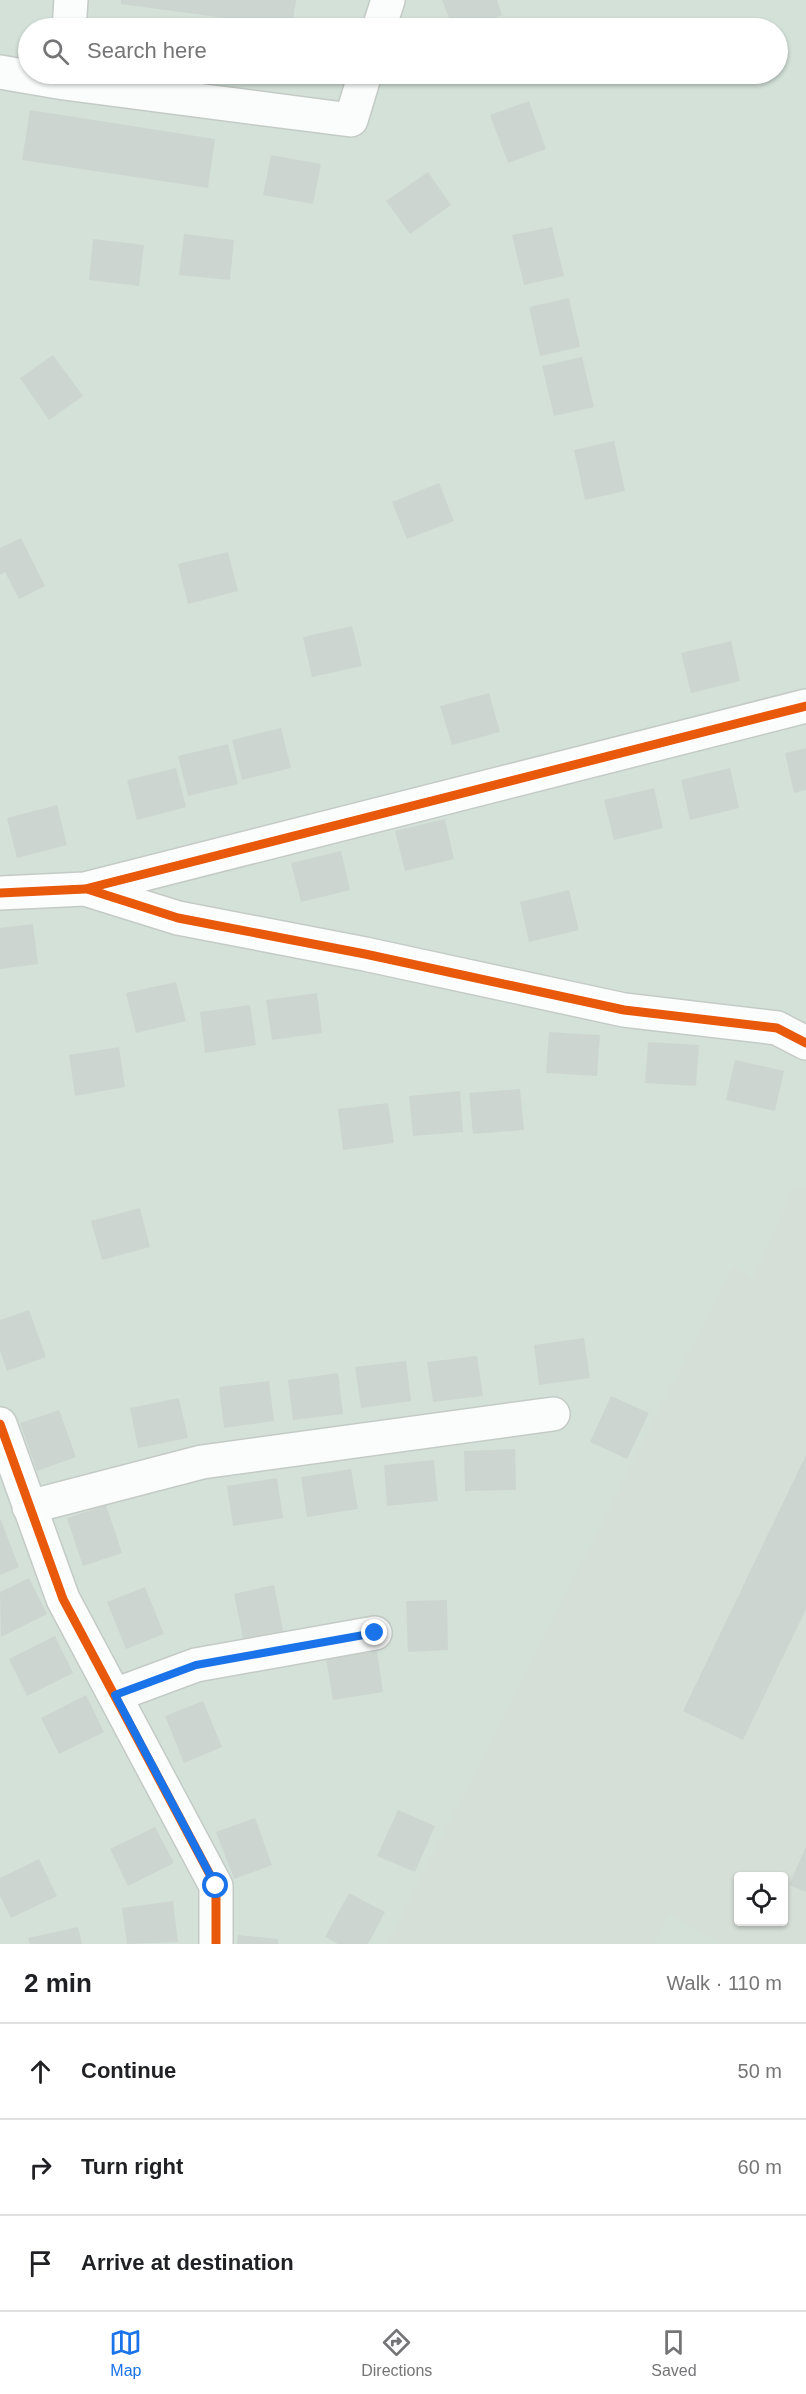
<!DOCTYPE html>
<html lang="en">
<head>
<meta charset="utf-8">
<style>
  :root { --surface:#fff; --page:#f6f6f6; --text:#202124; --muted:#757577; --line:#e0e0e0; --accent:#1a73e8 }
  body { margin:0; font-family:Arial,sans-serif; background:var(--page); color:var(--text) }
  .controls { position:absolute; right:18px; bottom:18px; display:grid; overflow:hidden; border-radius:6px; box-shadow:0 2px 4px #0004 }
  .controls button { width:54px; height:54px; display:grid; place-items:center; padding:0; border:0; border-bottom:2px solid var(--line); background:var(--surface); color:var(--text); font:30px sans-serif }
  .stop { position:absolute; width:18px; height:18px; margin:-14px; border:4px solid #1a73e8; border-radius:50%; background:#fff }
  .stop.end { background:#1a73e8; border-color:#fff; box-shadow:0 2px 6px #0008 }
  .list { margin:0; padding:0; list-style:none }
  h2 { display:flex; justify-content:space-between; align-items:center; height:78px; margin:0; padding:0 24px; font-size:26px }
  h2 small { font-size:20px; font-weight:400; color:var(--muted) }
  .list li { display:grid; grid-template-columns:39px 1fr auto; gap:18px; align-items:center; box-sizing:border-box; height:96px; padding:0 24px; border-top:2px solid var(--line) }
  .list b { display:block; font-size:22px; white-space:nowrap }
  .list em { font-size:20px; font-style:normal; color:var(--muted) }
  .icon { flex:none; width:33px; height:33px; fill:none; stroke:currentColor; stroke-width:2; stroke-linecap:round; stroke-linejoin:round }
  .map { position:relative; flex:none; width:806px; height:1944px; overflow:hidden }
  .search { position:absolute; background:var(--surface); box-shadow:0 2px 4px #0004; left:18px; right:18px; top:18px; height:66px; display:flex; align-items:center; gap:15px; box-sizing:border-box; padding:0 21px; border-radius:33px; color:var(--muted); font-size:22px }
  .sheet { height:366px; background:var(--surface) }
  nav { display:flex; justify-content:space-around; align-items:center; box-sizing:border-box; height:84px; border-top:2px solid var(--line); background:var(--surface); font-size:16px; color:var(--muted) }
  nav a { display:grid; justify-items:center; gap:3px }
  nav .on { color:var(--accent) }
  .map>svg:first-child { display:block }
  .residential { fill:#d3e1d9; fill-rule:evenodd }
  .industrial { fill:#d6ded8; fill-rule:evenodd }
  .building { fill:#cdd5d0 }
  .lines { fill:none; stroke-linecap:round; stroke-linejoin:round }
  .minor-casing { stroke:#c4cbc6; stroke-width:36 }
  .minor { stroke:#fbfcfc; stroke-width:33 }
  .cycleway-casing { stroke:#fff; stroke-width:13 }
  .cycleway { stroke:#e8590c; stroke-width:9 }
  .route { stroke:#1a73e8; stroke-width:8 }
</style>
</head>
<body>
<div class="map">
<svg width="806" height="1944" viewBox="0 0 806 1944">
  <rect width="100%" height="100%" fill="#e6ede9"/>
  <!-- residential -->
  <path class="residential" d="M0 0H806V1944H0ZM28 28H778V74H28ZM738 1876H784V1922H738Z"/>
  <!-- industrial -->
  <path class="industrial" d="M795 1185 806 1190V1944H723L669 1914 653 1944H388L733 1266 753 1280ZM738 1876H784V1922H738Z"/>
  <!-- building -->
  <path class="building" d="M121 0H296L292 27 121 4Z
    M442 0H497L502 15 467 28H453Z
    M529 101 546 149 508 163 490 115Z
    M30 110 215 139 208 188 22 160Z
    M271 155 321 164 313 204 263 195Z
    M428 172 451 205 410 234 386 201Z
    M552 227 564 276 524 285 512 235Z
    M184 234 234 240 230 280 179 275Z
    M93 239 144 245 139 286 89 280Z
    M569 298 580 347 540 356 529 307Z
    M53 355 83 396 49 420 20 378Z
    M582 357 594 407 554 416 542 366Z
    M614 441 625 491 585 500 574 450Z
    M439 483 454 521 407 539 392 502Z
    M21 538 45 586 19 599 5 572 0 575V548Z
    M228 552 238 591 188 604 178 564Z
    M352 626 362 666 312 677 303 637Z
    M731 641 740 681 691 693 681 653Z
    M489 693 500 732 452 745 440 706Z
    M281 728 291 768 242 780 232 740Z
    M228 744 238 784 188 796 178 756Z
    M806 748V790L794 793 785 753Z
    M176 768 186 807 137 820 127 780Z
    M730 768 739 808 690 820 681 780Z
    M654 788 663 828 614 840 604 800Z
    M57 805 67 845 17 858 7 818Z
    M445 819 454 859 405 871 395 831Z
    M341 851 350 890 301 902 291 863Z
    M569 890 579 930 529 942 520 902Z
    M33 924 38 964 0 969V928Z
    M176 982 186 1021 136 1033 126 993Z
    M317 993 322 1033 272 1040 266 1000Z
    M250 1005 256 1045 205 1053 200 1012Z
    M549 1032 600 1035 597 1076 546 1073Z
    M648 1042 699 1045 696 1086 645 1083Z
    M119 1047 125 1087 75 1096 69 1055Z
    M735 1060 784 1071 775 1111 726 1100Z
    M520 1089 524 1130 473 1134 469 1093Z
    M460 1091 463 1132 413 1136 409 1096Z
    M388 1103 394 1143 343 1150 338 1109Z
    M140 1208 150 1247 102 1260 91 1221Z
    M29 1310 46 1357 7 1371 0 1351V1320Z
    M584 1338 590 1378 539 1385 534 1345Z
    M477 1356 483 1396 433 1402 427 1362Z
    M406 1361 411 1401 361 1408 355 1367Z
    M338 1373 343 1414 293 1420 288 1380Z
    M269 1381 274 1421 224 1428 219 1387Z
    M611 1396 649 1413 627 1459 590 1442Z
    M179 1398 188 1438 138 1448 130 1408Z
    M59 1410 76 1457 37 1471 20 1423Z
    M515 1449 516 1490 465 1491 464 1451Z
    M806 1455V1609L743 1740 683 1711Z
    M434 1460 438 1501 387 1506 384 1465Z
    M351 1469 358 1509 307 1517 301 1477Z
    M277 1478 283 1518 233 1526 227 1486Z
    M106 1505 122 1553 83 1566 67 1518Z
    M0 1518 19 1567 0 1575Z
    M29 1578 47 1614 1 1637 0 1592Z
    M274 1585 284 1635 244 1643 234 1594Z
    M145 1587 164 1634 126 1649 107 1602Z
    M447 1600 448 1650 408 1652 406 1601Z
    M55 1636 73 1673 27 1696 9 1659Z
    M377 1651 383 1692 333 1700 326 1659Z
    M86 1695 104 1732 59 1754 41 1718Z
    M203 1701 222 1747 184 1763 165 1716Z
    M398 1810 435 1826 415 1872 377 1856Z
    M255 1818 272 1865 234 1879 216 1832Z
    M155 1827 174 1863 128 1886 110 1849Z
    M806 1847V1892L789 1885Z
    M39 1859 57 1896 11 1918 0 1896V1878Z
    M349 1893 385 1912 368 1944H338L325 1937Z
    M173 1901 178 1942 127 1944 122 1908Z
    M78 1927 82 1944H30L28 1938Z
    M238 1935 278 1939V1944H237Z"/>
  <g class="lines">
    <defs>
      <path id="minor" d="M69 28 71 0
        M379 28 388 0
        M0 72 64 83 351 120 365 74
        M85 889 178 918 365 954 624 1010 777 1028 806 1043
        M0 893 85 889 806 706
        M0 1424 63 1599 216 1886V1944
        M29 1507 202 1462 553 1414
        M115 1695 196 1665 375 1633"/>
    </defs>
    <!-- minor casing -->
    <use href="#minor" class="minor-casing"/>
    <!-- minor -->
    <use href="#minor" class="minor"/>
    <defs>
      <path id="cycleway" d="M87 889 178 918 365 954 624 1010 777 1028 806 1043
        M0 893 85 889 806 706
        M0 1424 63 1599 216 1886V1944"/>
    </defs>
    <!-- cycleway casing -->
    <use href="#cycleway" class="cycleway-casing"/>
    <!-- cycleway -->
    <use href="#cycleway" class="cycleway"/>
  </g>
  <g class="lines">
    <!-- route -->
    <path class="route" d="M216 1886 115 1695 196 1665 375 1633"/>
  </g>
</svg>
<div class="controls">
<button><svg class="icon" aria-label="locate" viewBox="0 0 24 24"><circle cx="12" cy="12" r="6"/><path d="M12 2v4M12 18v4M2 12h4M18 12h4"/></svg></button>
</div>
<div class="stop" style="left:216px;top:1886px"></div>
<div class="stop end" style="left:375px;top:1633px"></div>
<div class="search"><svg class="icon" aria-label="search" viewBox="0 0 24 24"><circle cx="10" cy="10" r="6"/><path d="M15 15l6 6"/></svg>Search here</div>
</div>
<section class="sheet">
<h2>2 min<small>Walk · 110 m</small></h2>
<ul class="list">
<li><svg class="icon" aria-label="ahead" viewBox="0 0 24 24"><path d="M12 20V5M6 11l6-6 6 6"/></svg><div><b>Continue</b></div><em>50 m</em></li>
<li><svg class="icon" aria-label="right" viewBox="0 0 24 24"><path d="M7 20v-9h11M14 6l5 5-5 5"/></svg><div><b>Turn right</b></div><em>60 m</em></li>
<li><svg class="icon" aria-label="arrive" viewBox="0 0 24 24"><path d="M6 21V4h12l-3 4 3 4H6"/></svg><div><b>Arrive at destination</b></div></li>
</ul>
</section>
<nav>
<a class="on"><svg class="icon" aria-label="map" viewBox="0 0 24 24"><path d="M3 6l6-2 6 2 6-2v14l-6 2-6-2-6 2zM9 4v14M15 6v14"/></svg>Map</a>
<a><svg class="icon" aria-label="directions" viewBox="0 0 24 24"><path d="M12 3l9 9-9 9-9-9zM9 14v-3h6M13 9l2 2-2 2"/></svg>Directions</a>
<a><svg class="icon" aria-label="saved" viewBox="0 0 24 24"><path d="M7 4h10v16l-5-4-5 4z"/></svg>Saved</a>
</nav>
</body>
</html>
